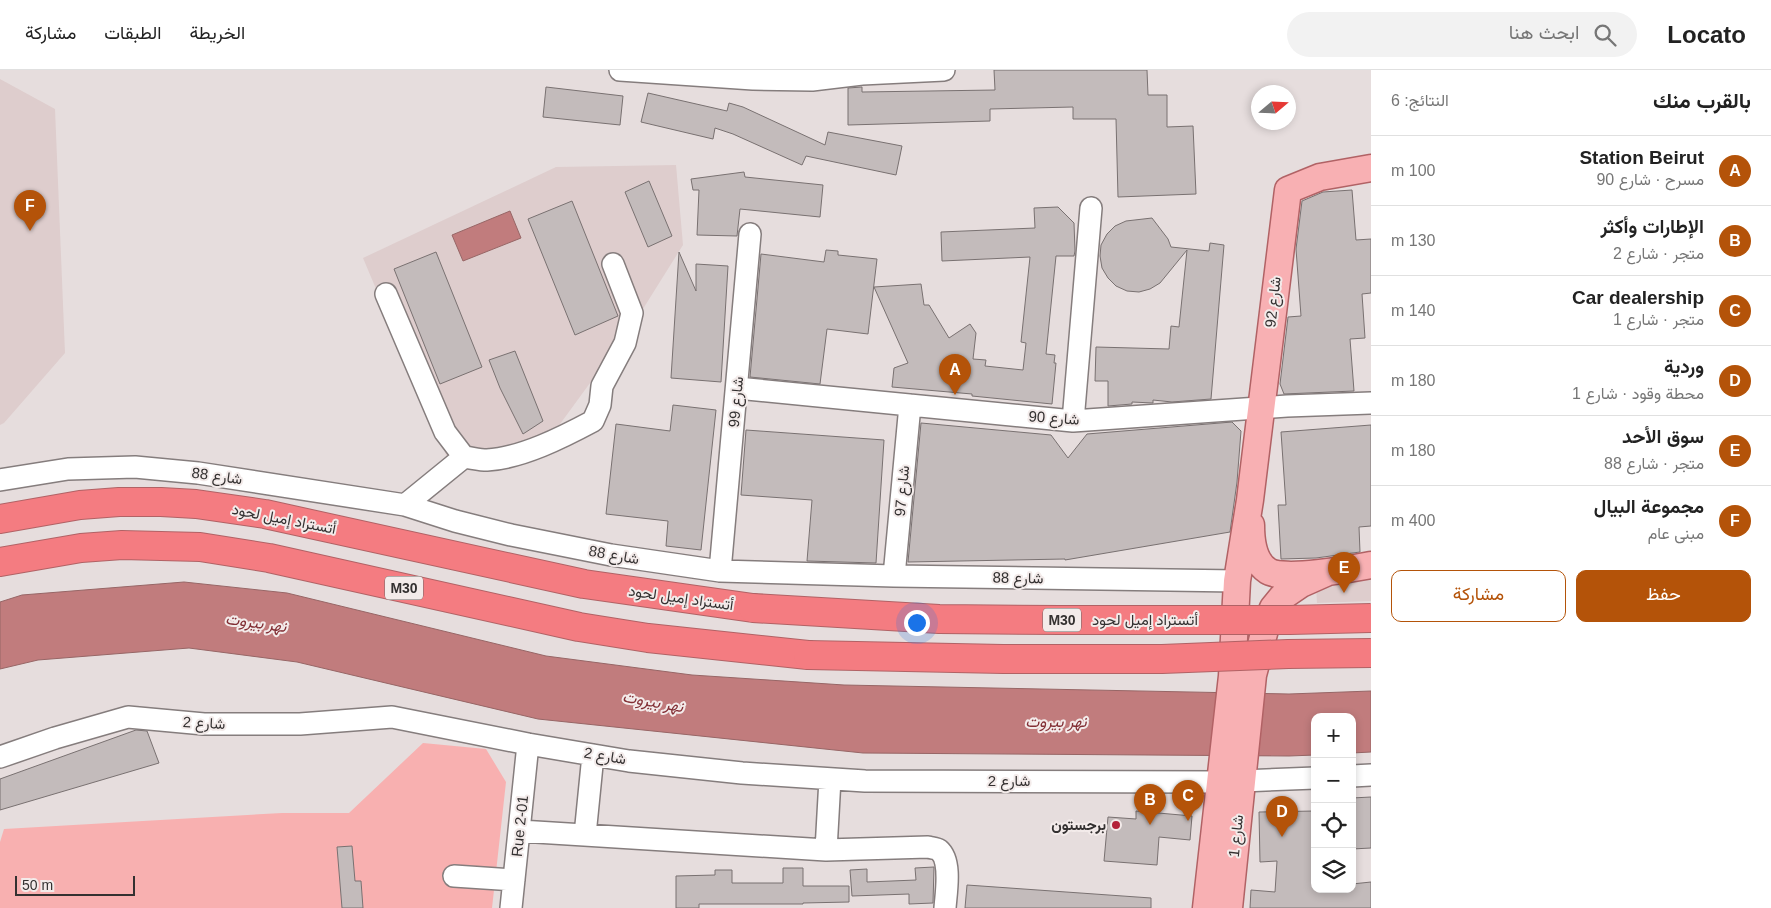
<!DOCTYPE html>
<html lang="ar">
<head>
<meta charset="utf-8">
<style>
  :root { --surface:#fff; --page:#f2f2f2; --text:#222; --muted:#767676; --line:#e0e0e0; --accent:#b45309 }
  body { margin:0; font-family:Helvetica,Vazirmatn,sans-serif; background:var(--page); color:var(--text); direction:rtl }
  .controls { position:absolute; right:15px; bottom:15px; display:grid; overflow:hidden; border-radius:10px; box-shadow:0 2px 8px #0003 }
  .controls button { width:45px; height:45px; display:grid; place-items:center; padding:0; border:0; border-bottom:1px solid var(--line); background:var(--surface); color:var(--text); font:25px sans-serif }
  .compass { position:absolute; left:1251px; top:15px; width:45px; height:45px; border-radius:50%; background:var(--surface); box-shadow:0 2px 8px #0003; rotate:71deg }
  .scale { position:absolute; left:15px; bottom:12px; width:120px; box-sizing:border-box; padding-left:5px; border:2px solid #343131; border-top:0; font-size:14px; line-height:18px; white-space:nowrap; color:#343131; -webkit-text-stroke:4px #f3ebea; paint-order:stroke }
  .you { position:absolute; left:916px; top:552px; width:18px; height:18px; margin:-12px; border:4px solid #fff; border-radius:50%; background:#1a73e8; box-shadow:0 0 0 8px #1a73e833 }
  .badge { display:grid; place-items:center; width:32px; height:32px; border-radius:50%; background:var(--accent); color:#fff; font-size:16px; font-weight:700 }
  .pin { position:absolute; translate:-50% -41px; filter:drop-shadow(0 1px 2px #0008) }
  .pin::after { content:''; position:absolute; top:26px; width:18px; height:15px; background:inherit; clip-path:polygon(0 0,100% 0,50% 100%) }
  .list { margin:0; padding:0; list-style:none }
  h2 { display:flex; justify-content:space-between; align-items:center; height:65px; margin:0; padding:0 20px; font-size:21px }
  h2 small { font-size:16px; font-weight:400; color:var(--muted) }
  .list li { display:grid; grid-template-columns:32px 1fr auto; gap:15px; align-items:center; box-sizing:border-box; height:70px; padding:0 20px; border-top:1px solid var(--line) }
  .list b { display:block; font-size:19px; white-space:nowrap }
  .list p { margin:0; font-size:16px; white-space:nowrap; color:var(--muted) }
  .list em { font-size:16px; font-style:normal; color:var(--muted) }
  .actions { display:flex; gap:10px; padding:15px 20px }
  .actions a { flex:1; padding:11px 0; border:1px solid var(--accent); border-radius:10px; text-align:center; font-size:18px; color:var(--accent) }
  .actions .main { background:var(--accent); color:#fff }
  .icon { flex:none; width:28px; height:28px; fill:none; stroke:currentColor; stroke-width:2; stroke-linecap:round; stroke-linejoin:round }
  .map { position:relative; flex:none; width:1371px; height:838px; overflow:hidden; direction:ltr }
  header { display:flex; align-items:center; gap:30px; box-sizing:border-box; height:70px; padding:0 25px; background:var(--surface); border-bottom:1px solid var(--line) }
  header strong { font-size:24px }
  nav { display:flex; gap:28px; margin-inline-start:auto; font-size:18px }
  .search { width:350px; height:45px; background:var(--page); display:flex; align-items:center; gap:12px; box-sizing:border-box; padding:0 18px; border-radius:28px; color:var(--muted); font-size:19px }
  main { display:flex }
  aside { flex:1; background:var(--surface) }
  .map>svg:first-child { display:block }
  .built { fill:#decdcd }
  .green { fill:#f8b0b0 }
  .water { fill:#c17c7d; stroke:#976666 }
  .building { fill:#c3bbbb; stroke:#797171 }
  .lines { fill:none; stroke-linecap:round; stroke-linejoin:round }
  .minor-casing { stroke:#857d7d; stroke-width:24 }
  .major-casing { stroke:#b16265; stroke-width:29 }
  .highway-casing { stroke:#b16265; stroke-width:30 }
  .minor { stroke:#fff; stroke-width:21 }
  .major { stroke:#f8b0b3; stroke-width:26 }
  .highway { stroke:#f47c81; stroke-width:28 }
  .highway-bridge-casing { stroke:#b16265; stroke-width:30; stroke-linecap:butt }
  .highway-bridge { stroke:#f47c81; stroke-width:28 }
  .poi-dot { fill:#b42139; stroke:#f3ebea; stroke-width:2 }
  .labels { text-anchor:middle; stroke-width:4; stroke-linejoin:round; paint-order:stroke }
  .shield { fill:#f3ebea; stroke:#6d6968; stroke-width:1 }
  .shield-label { font-size:14px; font-weight:bold; fill:#343131 }
  .street-label { font-size:15px; fill:#343131; stroke:#f3ebea }
  .poi-label { font-size:15px; font-weight:bold; fill:#343131; stroke:#f3ebea; text-anchor:end }
  .water-label { font-size:16px; font-style:italic; fill:#822e34; stroke:#f3ebea }
</style>
</head>
<body>
<header>
<strong>Locato</strong>
<div class="search"><svg class="icon" aria-label="search" viewBox="0 0 24 24"><circle cx="10" cy="10" r="6"/><path d="M15 15l6 6"/></svg>ابحث هنا</div>
<nav><a>الخريطة</a><a>الطبقات</a><a>مشاركة</a></nav>
</header>
<main>
<aside>
<h2>بالقرب منك<small>النتائج: 6</small></h2>
<ul class="list">
<li><span class="badge">A</span><div><b>Station Beirut</b><p>مسرح · شارع 90</p></div><em>100 m</em></li>
<li><span class="badge">B</span><div><b>الإطارات وأكثر</b><p>متجر · شارع 2</p></div><em>130 m</em></li>
<li><span class="badge">C</span><div><b>Car dealership</b><p>متجر · شارع 1</p></div><em>140 m</em></li>
<li><span class="badge">D</span><div><b>وردية</b><p>محطة وقود · شارع 1</p></div><em>180 m</em></li>
<li><span class="badge">E</span><div><b>سوق الأحد</b><p>متجر · شارع 88</p></div><em>180 m</em></li>
<li><span class="badge">F</span><div><b>مجموعة البيال</b><p>مبنى عام</p></div><em>400 m</em></li>
</ul>
<div class="actions"><a class="main">حفظ</a><a>مشاركة</a></div>
</aside>
<div class="map">
<svg width="1371" height="838" viewBox="0 0 1371 838">
  <rect width="100%" height="100%" fill="#e6dddd"/>
  <!-- built -->
  <path class="built" d="M0 9 55 39 65 283 4 353 0 355Z
    M676 95 683 175 636 250 544 376 454 404 363 188 556 97Z
    M1371 504V531L1317 533 1316 515Z"/>
  <!-- green -->
  <path class="green" d="M423 673 486 679 506 712 492 838H0V772L4 759 282 743H349Z"/>
  <!-- water -->
  <path class="water" d="M510 141 521 168 463 191 452 165Z
    M184 512 287 523 546 586 692 605 844 615 1289 624 1371 621V682L1352 683V647H1315V685L1289 686 863 683 538 649 297 592 189 578 38 590 0 599V532L22 525Z"/>
  <!-- building -->
  <path class="building" d="M994 0H1147L1148 25H1167V57L1193 56 1196 124 1118 127 1116 49H1073V37L990 39V51L848 55V18L862 17V22L995 20Z
    M546 17 623 26 620 55 543 47Z
    M648 23 727 41 729 33 743 37 825 75 828 62 902 76 896 105 806 86 802 95 733 64 715 58 713 69 641 52Z
    M744 102 745 107 823 115 820 147 740 139 737 166 697 165 699 120H693L691 109Z
    M649 111 672 166 648 177 625 122Z
    M1352 120 1356 170 1371 169V223L1362 224 1365 268 1350 269 1354 321 1284 324 1280 314 1288 247 1301 246 1296 179 1302 131 1323 122Z
    M572 131 618 246 575 265 528 149Z
    M1058 137 1074 153 1075 181 1074 186H1056L1046 284 1055 285 1054 293H1056L1052 334 972 326V324L892 317 894 298 908 293 874 217 921 214 924 235H929L949 268 970 254 976 263 973 289 986 290 985 296 1023 300 1026 273 1021 272 1030 187 942 191 941 162 1035 158 1034 138Z
    M1152 148 1168 169 1171 177 1209 181 1210 173 1224 175 1211 329 1172 332 1153 330V333L1132 332V334L1108 336V311H1095L1096 277 1169 279 1171 256 1179 257 1187 180 1160 213 1150 219 1139 222 1127 221 1116 216 1108 208 1102 198 1100 186 1101 175 1107 164 1115 156 1126 151Z
    M826 180 838 181V185L877 189 868 264 827 259 820 314 750 307 761 184 824 192Z
    M436 182 482 297 440 314 394 199Z
    M679 182 696 221V194L728 196 721 312 671 308Z
    M515 281 543 351 523 364 500 318 489 290Z
    M673 335 716 340 701 480 666 476 668 451 606 444 616 354 670 361Z
    M1232 352 1241 361 1237 412 1230 462 1065 490V489L908 492 921 353 1051 365 1068 388 1087 364Z
    M1371 355V456L1359 457 1360 482 1316 488 1281 489 1278 435H1286L1281 362Z
    M746 360 884 370 876 493 807 491 812 430 741 425Z
    M136 660 147 661 159 693 0 740V709Z
    M1371 727V778L1352 779V728Z
    M1136 741 1192 746 1190 770 1159 767 1157 795 1104 791 1108 747 1136 749Z
    M1315 741V819H1352V814L1371 812V838H1250L1251 820 1275 822 1277 791 1260 792 1259 742Z
    M352 776 355 811H361L363 838H342L337 777Z
    M934 797 933 833 909 834V824L852 826 850 800 867 799V812L916 810 915 798Z
    M783 798H803V816H849V832L803 833V834H699V838H676V806L715 805V800H732V813H783Z
    M967 815 1151 828V838H965Z"/>
  <g class="lines">
    <defs>
      <path id="minor" d="M620 0 753 9 812 10 862 4 944 0
        M386 224 445 362 464 387
        M737 318 1073 351 1287 336 1371 333
        M1073 351 1091 138
        M0 410 68 399 135 397 198 403 405 435 455 451 511 465 611 485 720 501 894 506 1237 511
        M405 435 464 387C472 388 480 390 487 390 522 388 563 367 593 351L600 335 602 316 625 273 632 243 613 194
        M720 501 750 164
        M894 506 910 335
        M0 687 55 668 128 647 204 654H300L392 647 528 674 629 691 742 703 865 711 1220 712
        M1352 706 1371 705
        M830 709 826 780 928 777C931 778 936 778 939 780 952 791 946 823 945 838
        M1242 711 1315 708
        M520 761 826 780
        M585 765 593 685
        M454 806 514 810
        M511 838 528 674"/>
      <path id="major" d="M1251 455C1251 471 1254 492 1268 501 1283 511 1351 499 1371 495
        M1206 838 1232 606 1237 511 1250 430 1288 120 1320 107 1371 98
        M1229 838 1253 605 1267 552 1273 538 1282 527 1301 514 1328 502"/>
      <path id="highway" d="M0 449 80 435 119 432H161L196 434 265 444 584 514 753 538
        M0 492 81 478 122 475 200 477 269 488 579 557 648 568 808 585"/>
    </defs>
    <!-- minor casing -->
    <use href="#minor" class="minor-casing"/>
    <!-- major casing -->
    <use href="#major" class="major-casing"/>
    <!-- highway casing -->
    <use href="#highway" class="highway-casing"/>
    <!-- minor -->
    <use href="#minor" class="minor"/>
    <!-- major -->
    <use href="#major" class="major"/>
    <!-- highway -->
    <use href="#highway" class="highway"/>
    <defs>
      <path id="highway-bridge" d="M753 538 939 549 1061 550H1290L1371 548
        M808 585 1003 589H1162L1288 584 1371 583"/>
    </defs>
    <!-- highway-bridge casing -->
    <use href="#highway-bridge" class="highway-bridge-casing"/>
    <!-- highway-bridge -->
    <use href="#highway-bridge" class="highway-bridge"/>
  </g>
  <!-- markers -->
  <circle class="poi-dot" cx="1116" cy="755" r="5"/>
  <g class="labels">
    <!-- shield labels -->
    <g class="shield">
      <rect x="385" y="506.5" width="38" height="23" rx="4"/>
      <rect x="1043" y="538.5" width="38" height="23" rx="4"/>
    </g>
    <g class="shield-label">
      <text x="404" y="523">M30</text>
      <text x="1062" y="555">M30</text>
    </g>
    <!-- street labels -->
    <g class="street-label">
      <text transform="translate(1273 232) rotate(-84)" y="5">شارع 92</text>
      <text transform="translate(736 332) rotate(-85)" y="5">شارع 99</text>
      <text transform="translate(1054 348) rotate(4)" y="5">شارع 90</text>
      <text transform="translate(217 406) rotate(8)" y="5">شارع 88</text>
      <text transform="translate(902 421) rotate(-85)" y="5">شارع 97</text>
      <text transform="translate(284 449) rotate(11)" y="5">أتستراد إميل لحود</text>
      <text transform="translate(614 485) rotate(10)" y="5">شارع 88</text>
      <text transform="translate(1018 508) rotate(1)" y="5">شارع 88</text>
      <text transform="translate(681 528) rotate(8)" y="5">أتستراد إميل لحود</text>
      <text x="1145" y="555">أتستراد إميل لحود</text>
      <text transform="translate(204 653) rotate(3)" y="5">شارع 2</text>
      <text transform="translate(605 686) rotate(9)" y="5">شارع 2</text>
      <text x="1009" y="716">شارع 2</text>
      <text transform="translate(520 756) rotate(-84)" y="5">Rue 2-01</text>
      <text transform="translate(1236 766) rotate(-84)" y="5">شارع 1</text>
    </g>
    <!-- poi labels -->
    <g class="poi-label">
      <text x="1106" y="760">برجستون</text>
    </g>
    <!-- water labels -->
    <g class="water-label">
      <text transform="translate(256 552) rotate(8)" y="6">نهر بيروت</text>
      <text transform="translate(653 631) rotate(10)" y="6">نهر بيروت</text>
      <text x="1056" y="657">نهر بيروت</text>
    </g>
  </g>
</svg>
<div class="controls">
<button>+</button>
<button>−</button>
<button><svg class="icon" aria-label="locate" viewBox="0 0 24 24"><circle cx="12" cy="12" r="6"/><path d="M12 2v4M12 18v4M2 12h4M18 12h4"/></svg></button>
<button><svg class="icon" aria-label="layers" viewBox="0 0 24 24"><path d="M12 4l9 5-9 5-9-5zM3 14l9 5 9-5"/></svg></button>
</div>
<svg class="compass" viewBox="-18 -18 36 36"><path d="M0-13l5 13h-10z" fill="#e53935"/><path d="M0 13l5-13h-10z" fill="#767676"/></svg>
<div class="scale">50 m</div>
<div class="you"></div>
<div class="pin badge" style="left:955px;top:325px">A</div>
<div class="pin badge" style="left:1150px;top:755px">B</div>
<div class="pin badge" style="left:1188px;top:751px">C</div>
<div class="pin badge" style="left:1282px;top:767px">D</div>
<div class="pin badge" style="left:1344px;top:523px">E</div>
<div class="pin badge" style="left:30px;top:161px">F</div>
</div>
</main>
</body>
</html>
